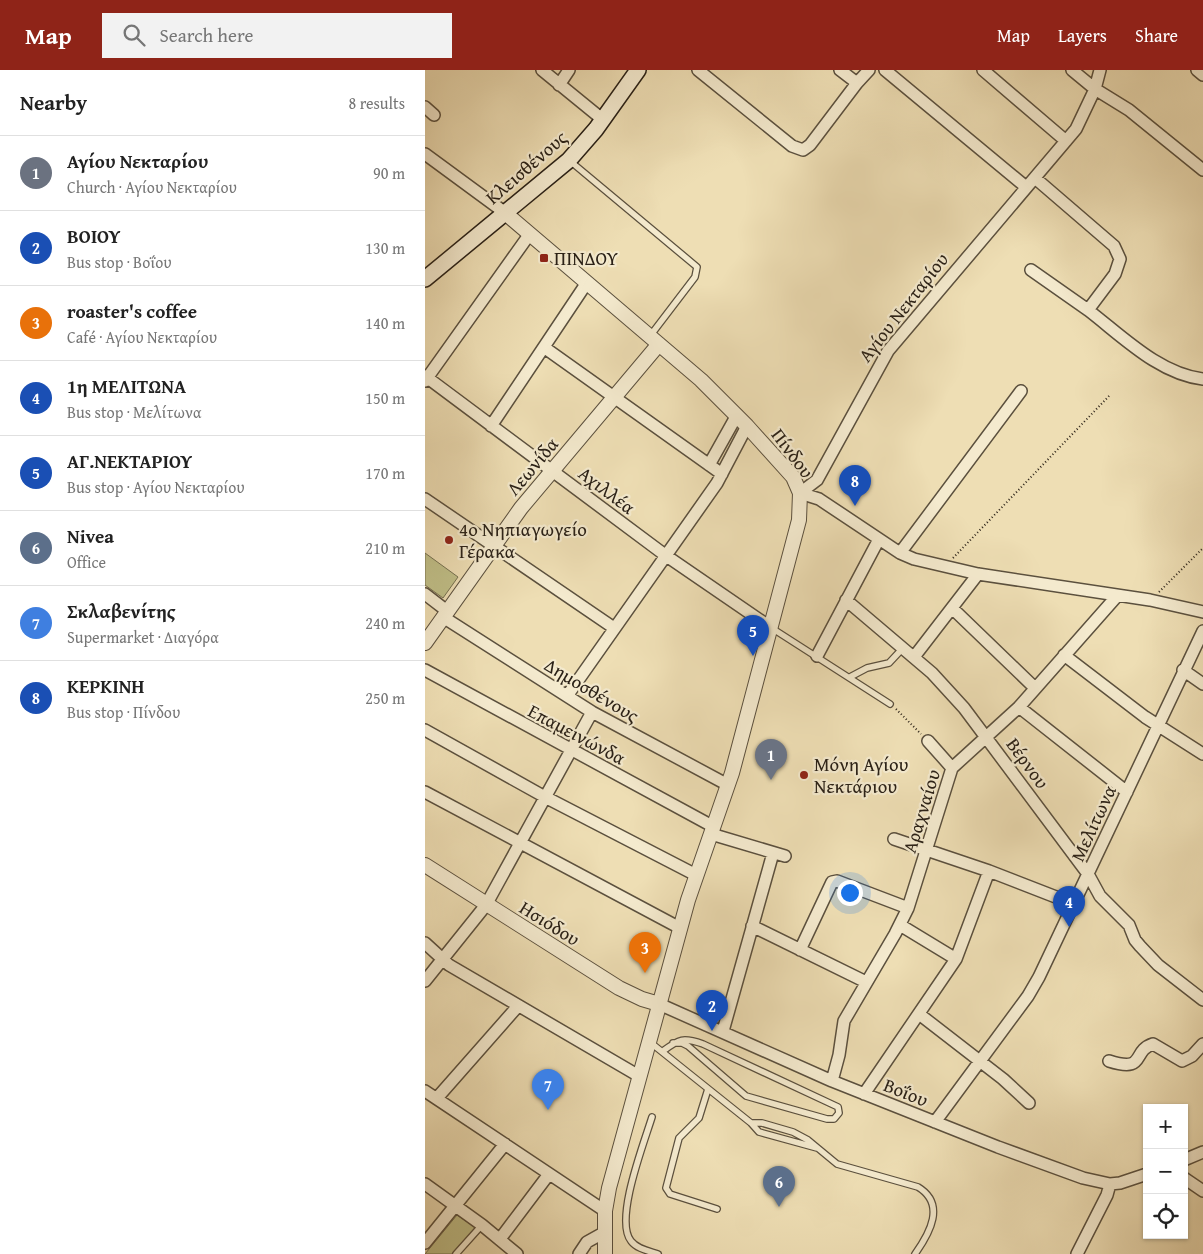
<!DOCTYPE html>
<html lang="en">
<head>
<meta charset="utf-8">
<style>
  :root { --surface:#fff; --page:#f2f2f2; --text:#222; --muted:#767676; --line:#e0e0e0; --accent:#8f2418 }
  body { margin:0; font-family:"Gentium Book Plus",serif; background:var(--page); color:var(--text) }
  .controls { position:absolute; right:15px; bottom:15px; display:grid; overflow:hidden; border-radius:0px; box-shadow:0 1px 4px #0004 }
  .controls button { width:45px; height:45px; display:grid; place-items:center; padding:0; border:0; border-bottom:1px solid var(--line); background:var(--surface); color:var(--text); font:25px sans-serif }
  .you { position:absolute; left:424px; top:822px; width:18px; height:18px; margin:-12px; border:4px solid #fff; border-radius:50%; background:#1a73e8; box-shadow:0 0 0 8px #1a73e833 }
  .badge { display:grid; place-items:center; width:32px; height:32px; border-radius:50%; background:var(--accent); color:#fff; font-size:16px; font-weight:700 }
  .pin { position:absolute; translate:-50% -41px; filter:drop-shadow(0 1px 2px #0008) }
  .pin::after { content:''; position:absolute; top:26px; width:18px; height:15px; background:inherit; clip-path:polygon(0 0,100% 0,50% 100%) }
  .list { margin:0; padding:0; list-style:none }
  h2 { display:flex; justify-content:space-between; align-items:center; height:65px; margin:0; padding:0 20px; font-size:21px }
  h2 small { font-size:16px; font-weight:400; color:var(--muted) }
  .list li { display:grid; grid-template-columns:32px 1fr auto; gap:15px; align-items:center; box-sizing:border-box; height:75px; padding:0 20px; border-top:1px solid var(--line) }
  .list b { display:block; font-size:19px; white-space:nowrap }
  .list p { margin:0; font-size:16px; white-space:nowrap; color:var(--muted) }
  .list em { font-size:16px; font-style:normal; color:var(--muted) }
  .icon { flex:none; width:28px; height:28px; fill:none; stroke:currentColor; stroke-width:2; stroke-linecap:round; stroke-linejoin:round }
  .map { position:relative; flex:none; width:778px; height:1184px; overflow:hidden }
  header { display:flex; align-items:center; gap:30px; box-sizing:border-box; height:70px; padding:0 25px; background:var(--accent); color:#fff }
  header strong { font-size:24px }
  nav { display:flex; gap:28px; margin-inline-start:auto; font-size:18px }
  .search { width:350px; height:45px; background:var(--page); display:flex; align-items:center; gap:12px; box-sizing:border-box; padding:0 18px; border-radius:0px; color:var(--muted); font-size:19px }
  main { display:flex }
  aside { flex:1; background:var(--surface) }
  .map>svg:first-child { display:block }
  .green { fill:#c0bf88; stroke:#757050 }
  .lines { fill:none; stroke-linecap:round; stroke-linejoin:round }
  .service-casing { stroke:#5b503e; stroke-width:8 }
  .minor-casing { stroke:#5b503e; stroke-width:14 }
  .tertiary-casing { stroke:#5b503e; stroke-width:16 }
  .secondary-casing { stroke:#2a2117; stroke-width:18 }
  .path { stroke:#2a2117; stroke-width:2; stroke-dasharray:1 2.5; stroke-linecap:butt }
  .service { stroke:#f4eace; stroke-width:5.5 }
  .minor { stroke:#f4eace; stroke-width:11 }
  .tertiary { stroke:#f4eace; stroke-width:14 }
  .secondary { stroke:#f4eace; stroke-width:15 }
  .poi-dot { fill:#8f2418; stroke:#f4eace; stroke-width:2 }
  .labels { text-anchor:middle; stroke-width:4.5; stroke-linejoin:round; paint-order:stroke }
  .street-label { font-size:19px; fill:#2a2117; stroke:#f4eace }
  .poi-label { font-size:19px; fill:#2a2117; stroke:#f4eace; text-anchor:start }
</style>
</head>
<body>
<header>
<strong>Map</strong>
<div class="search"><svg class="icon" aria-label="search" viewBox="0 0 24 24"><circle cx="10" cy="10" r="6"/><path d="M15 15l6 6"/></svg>Search here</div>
<nav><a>Map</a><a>Layers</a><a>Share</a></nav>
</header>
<main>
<aside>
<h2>Nearby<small>8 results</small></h2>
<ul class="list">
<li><span class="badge" style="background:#6b7280">1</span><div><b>Αγίου Νεκταρίου</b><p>Church · Αγίου Νεκταρίου</p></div><em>90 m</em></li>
<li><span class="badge" style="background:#1a4fb4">2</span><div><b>ΒΟΙΟΥ</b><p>Bus stop · Βοΐου</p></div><em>130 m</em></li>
<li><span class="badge" style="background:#e8710a">3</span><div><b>roaster's coffee</b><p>Café · Αγίου Νεκταρίου</p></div><em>140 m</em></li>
<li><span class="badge" style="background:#1a4fb4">4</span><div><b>1η ΜΕΛΙΤΩΝΑ</b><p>Bus stop · Μελίτωνα</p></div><em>150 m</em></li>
<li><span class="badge" style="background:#1a4fb4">5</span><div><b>ΑΓ.ΝΕΚΤΑΡΙΟΥ</b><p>Bus stop · Αγίου Νεκταρίου</p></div><em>170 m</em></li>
<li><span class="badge" style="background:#5c6f8a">6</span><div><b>Nivea</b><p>Office</p></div><em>210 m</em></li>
<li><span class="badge" style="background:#3f7fe0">7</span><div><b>Σκλαβενίτης</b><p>Supermarket · Διαγόρα</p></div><em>240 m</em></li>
<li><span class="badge" style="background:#1a4fb4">8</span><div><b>ΚΕΡΚΙΝΗ</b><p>Bus stop · Πίνδου</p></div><em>250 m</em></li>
</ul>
</aside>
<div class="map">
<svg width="778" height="1184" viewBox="0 0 778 1184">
  <rect width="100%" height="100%" fill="#eedeb4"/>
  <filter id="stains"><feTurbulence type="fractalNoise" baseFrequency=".004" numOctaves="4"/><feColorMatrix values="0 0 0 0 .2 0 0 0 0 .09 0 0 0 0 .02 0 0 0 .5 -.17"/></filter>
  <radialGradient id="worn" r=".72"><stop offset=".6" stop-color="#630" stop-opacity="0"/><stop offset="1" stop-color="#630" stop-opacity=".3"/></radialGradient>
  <!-- green -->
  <path class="green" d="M0 483 33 507 18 528 0 515Z
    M32 1145 51 1158 28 1184H0Z"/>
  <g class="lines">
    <defs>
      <path id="service" d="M145 91 272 197 270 207 225 266
        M345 557 465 634
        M425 607 442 598 464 593 478 578
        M226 973 326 1053H337L368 1062 383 1070 412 1094 493 1117C521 1134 505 1163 490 1184
        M238 981C254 969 258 967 278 974L413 1037 414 1043 409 1049H402L321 1026 263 976 257 973H248
        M283 1019 274 1048 254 1068 241 1118 245 1124 292 1139
        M227 1047C219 1073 189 1150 206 1171 212 1179 224 1181 233 1184
        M326 1053 334 1062 392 1078
        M31 1184 57 1155"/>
      <path id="minor" d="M117 0 177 49
        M273 0 367 76 378 80 385 75 432 13 444 0
        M415 0 432 13
        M460 0 601 117
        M558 0 641 71
        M647 0 670 19 704 40 778 100
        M772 0 778 5
        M134 15 144 0
        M0 37 9 45
        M0 84 79 142
        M610 108 689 176 695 189 690 204 663 240C697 266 734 304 778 309
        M606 200 663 240
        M120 278 297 404
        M0 306 240 485 345 557
        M0 311 104 165
        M66 356 161 214
        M284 395 312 345
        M375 423 392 410 463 281 651 59 670 19 675 0
        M375 423 394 429 475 483 489 489 553 504 725 530 778 542
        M0 429 189 558
        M475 483 596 321
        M0 524 22 541
        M421 530 507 603 539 638 663 804 675 826 704 855 710 870 715 876 733 895 778 930
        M527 538 610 618
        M18 547 167 642 303 715
        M639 585 720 647 778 684
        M392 586 454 469
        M489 587 553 504
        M0 600 289 757
        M758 600 778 614
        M142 626 292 413 322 356
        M594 637 702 722
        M0 660 120 727 271 805
        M503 671 527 698
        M0 722 255 858
        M286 764 360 786
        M469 769 564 801 649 834
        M475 855 531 889
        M327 856 441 912
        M0 873 24 895 214 1006
        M375 880 407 812 412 811 483 838
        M0 911 61 835 167 642
        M234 934 407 1011 573 1077 658 1108 685 1114 695 1113 722 1104
        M494 944 578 1009 604 1033
        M298 961 348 783
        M684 991C722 1003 706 981 728 974L757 991 767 986 778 974
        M407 1011 414 985 419 951 470 864 483 838 527 698 594 637 692 526
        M0 1021 180 1141
        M439 1024 531 889 564 801
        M12 1028 93 936
        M510 1052 603 926 614 907 778 561
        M759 1090 778 1082
        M759 1108 778 1121
        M0 1114 57 1155 92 1184
        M75 1169 124 1104
        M0 1173 80 1074
        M154 1184 162 1172 180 1162
        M652 1184 682 1125 685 1114"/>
      <path id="tertiary" d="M79 142 276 310 322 356 368 407 375 423 374 450 307 703 263 830 184 1118 180 1141V1184
        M0 573 96 438 234 274
        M0 795 194 918 217 929 234 934"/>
      <path id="secondary" d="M0 209 144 90 171 59 213 0"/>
    </defs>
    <!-- service casing -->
    <use href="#service" class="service-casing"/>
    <!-- minor casing -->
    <use href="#minor" class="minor-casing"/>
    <!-- tertiary casing -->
    <use href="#tertiary" class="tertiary-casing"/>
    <!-- secondary casing -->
    <use href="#secondary" class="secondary-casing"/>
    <!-- path -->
    <path class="path" d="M528 488 685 325
      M734 522 778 478
      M471 639 496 664"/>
    <!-- service -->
    <use href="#service" class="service"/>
    <!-- minor -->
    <use href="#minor" class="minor"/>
    <!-- tertiary -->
    <use href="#tertiary" class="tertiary"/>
    <!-- secondary -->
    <use href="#secondary" class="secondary"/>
  </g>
  <!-- markers -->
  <g class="poi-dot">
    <rect x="114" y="183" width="10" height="10" rx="2.5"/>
    <circle cx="24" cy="470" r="5"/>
    <circle cx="379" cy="705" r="5"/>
  </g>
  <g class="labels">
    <!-- street labels -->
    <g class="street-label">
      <text transform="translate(101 97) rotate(-41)" y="7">Κλεισθένους</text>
      <text transform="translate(478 237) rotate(-52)" y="7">Αγίου Νεκταρίου</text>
      <text transform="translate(368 383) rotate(53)" y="7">Πίνδου</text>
      <text transform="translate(107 396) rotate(-50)" y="7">Λεωνίδα</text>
      <text transform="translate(182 420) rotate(37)" y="7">Αχιλλέα</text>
      <text transform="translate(167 620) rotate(31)" y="7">Δημοσθένους</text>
      <text transform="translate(152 664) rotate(28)" y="7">Επαμεινώνδα</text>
      <text transform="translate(603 693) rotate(54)" y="7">Βέρνου</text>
      <text transform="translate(496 741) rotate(-73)" y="7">Αραχναίου</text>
      <text transform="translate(668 753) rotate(-65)" y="7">Μελίτωνα</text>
      <text transform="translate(125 853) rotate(32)" y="7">Ησιόδου</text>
      <text transform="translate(481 1022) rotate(22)" y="7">Βοΐου</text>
    </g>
    <!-- poi labels -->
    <g class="poi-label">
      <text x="129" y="195">ΠΙΝΔΟΥ</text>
      <text x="34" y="466">4ο Νηπιαγωγείο<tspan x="34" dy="22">Γέρακα</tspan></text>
      <text x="389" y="701">Μόνη Αγίου<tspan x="389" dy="22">Νεκτάριου</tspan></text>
    </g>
  </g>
  <rect width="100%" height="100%" filter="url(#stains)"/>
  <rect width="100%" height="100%" fill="url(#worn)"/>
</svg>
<div class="controls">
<button>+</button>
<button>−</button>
<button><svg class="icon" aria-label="locate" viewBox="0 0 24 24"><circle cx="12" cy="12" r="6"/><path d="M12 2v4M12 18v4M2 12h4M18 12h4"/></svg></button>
</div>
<div class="you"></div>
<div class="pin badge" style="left:346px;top:710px;background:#6b7280">1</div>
<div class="pin badge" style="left:287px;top:961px;background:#1a4fb4">2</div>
<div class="pin badge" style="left:220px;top:903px;background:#e8710a">3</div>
<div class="pin badge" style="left:644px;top:857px;background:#1a4fb4">4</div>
<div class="pin badge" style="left:328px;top:586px;background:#1a4fb4">5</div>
<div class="pin badge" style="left:354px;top:1137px;background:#5c6f8a">6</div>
<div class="pin badge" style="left:123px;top:1040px;background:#3f7fe0">7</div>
<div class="pin badge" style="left:430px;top:436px;background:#1a4fb4">8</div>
</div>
</main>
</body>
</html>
